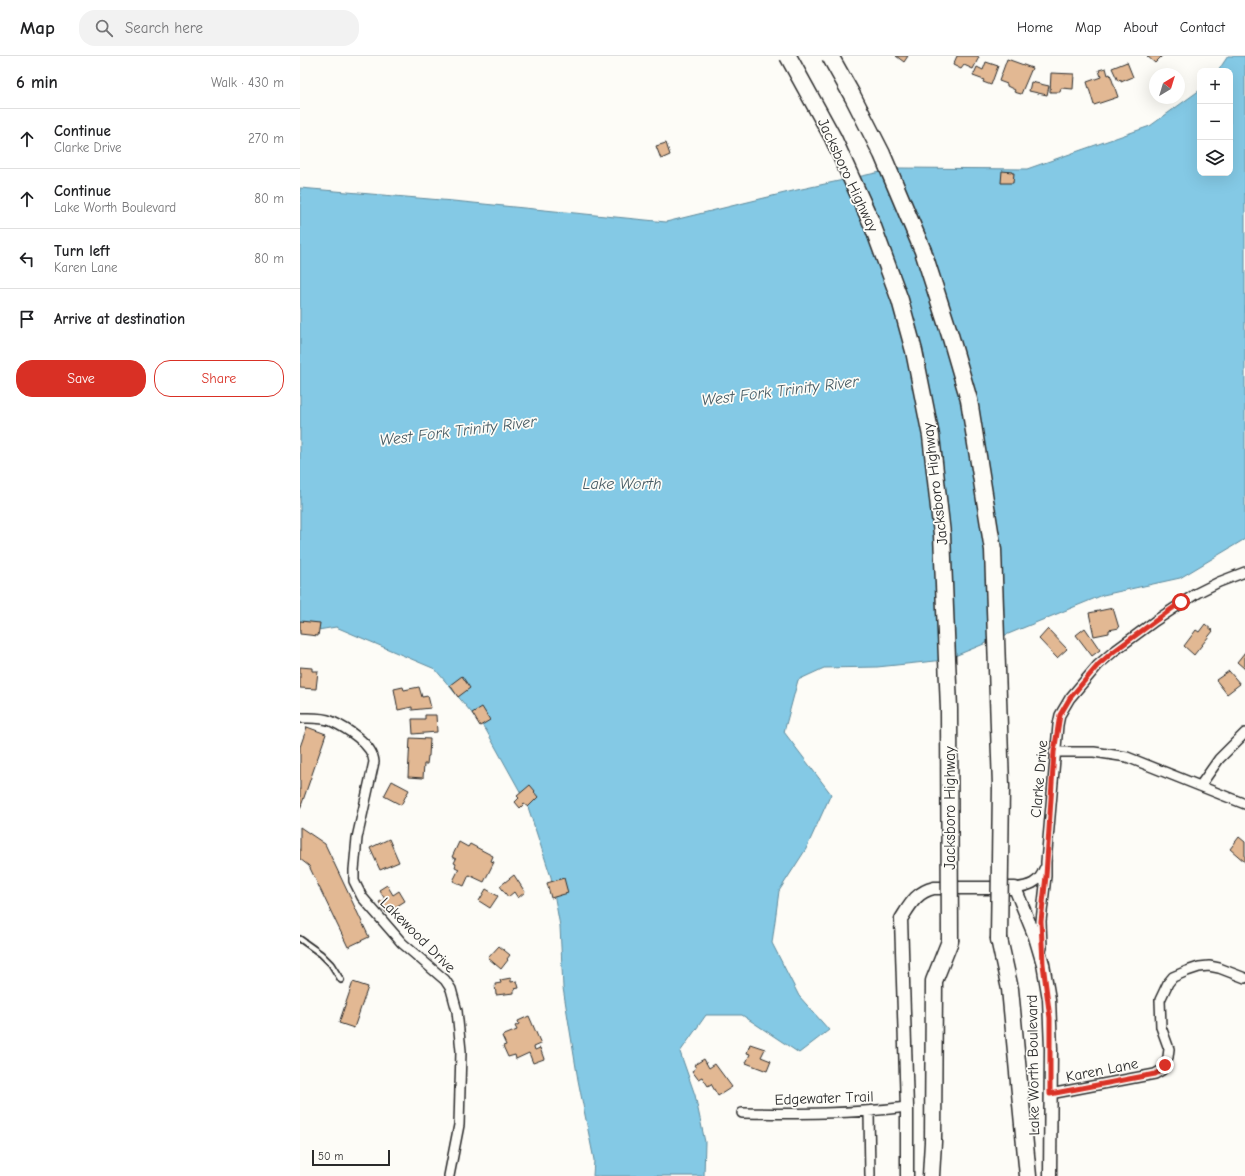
<!DOCTYPE html>
<html lang="en">
<head>
<meta charset="utf-8">
<style>
  :root { --surface:#fff; --page:#f2f2f2; --text:#202124; --muted:#757577; --line:#e0e0e0; --accent:#d93025 }
  body { margin:0; font-family:"Comic Neue",sans-serif; background:var(--page); color:var(--text) }
  .controls { position:absolute; right:12px; top:12px; display:grid; overflow:hidden; border-radius:8px; box-shadow:0 4px 16px #0002 }
  .controls button { width:36px; height:36px; display:grid; place-items:center; padding:0; border:0; border-bottom:1px solid var(--line); background:var(--surface); color:var(--text); font:20px sans-serif }
  .compass { position:absolute; left:849px; top:12px; width:36px; height:36px; border-radius:50%; background:var(--surface); box-shadow:0 4px 16px #0002; rotate:38deg }
  .scale { position:absolute; left:12px; bottom:10px; width:78px; box-sizing:border-box; padding-left:4px; border:2px solid #2b2b2b; border-top:0; font-size:11px; line-height:14px; white-space:nowrap; color:#2b2b2b; -webkit-text-stroke:3px #fdfcf7; paint-order:stroke }
  .stop { position:absolute; width:12px; height:12px; margin:-9px; border:3px solid #d93025; border-radius:50%; background:#fff }
  .stop.end { background:#d93025; border-color:#fff; box-shadow:0 1px 4px #0008 }
  .list { margin:0; padding:0; list-style:none }
  h2 { display:flex; justify-content:space-between; align-items:center; height:52px; margin:0; padding:0 16px; font-size:17px }
  h2 small { font-size:13px; font-weight:400; color:var(--muted) }
  .list li { display:grid; grid-template-columns:26px 1fr auto; gap:12px; align-items:center; box-sizing:border-box; height:60px; padding:0 16px; border-top:1px solid var(--line) }
  .list b { display:block; font-size:15px; white-space:nowrap }
  .list p { margin:0; font-size:13px; white-space:nowrap; color:var(--muted) }
  .list em { font-size:13px; font-style:normal; color:var(--muted) }
  .actions { display:flex; gap:8px; padding:12px 16px }
  .actions a { flex:1; padding:9px 0; border:1px solid var(--accent); border-radius:16px; text-align:center; font-size:14px; color:var(--accent) }
  .actions .main { background:var(--accent); color:#fff }
  .icon { flex:none; width:22px; height:22px; fill:none; stroke:currentColor; stroke-width:2; stroke-linecap:round; stroke-linejoin:round }
  .map { position:relative; flex:none; width:945px; height:1120px; overflow:hidden }
  header { display:flex; align-items:center; gap:24px; box-sizing:border-box; height:56px; padding:0 20px; background:var(--surface); border-bottom:1px solid var(--line) }
  header strong { font-size:19px }
  nav { display:flex; gap:22px; margin-inline-start:auto; font-size:14px }
  .search { width:280px; height:36px; background:var(--page); display:flex; align-items:center; gap:10px; box-sizing:border-box; padding:0 14px; border-radius:16px; color:var(--muted); font-size:15px }
  main { display:flex }
  aside { flex:1; background:var(--surface) }
  .map>svg:first-child { display:block }
  .water { fill:#84c9e5; stroke:#608a9b }
  .building { fill:#e2b893; stroke:#2b2b2b }
  .lines { fill:none; stroke-linecap:round; stroke-linejoin:round }
  .service-casing { stroke:#2b2b2b; stroke-width:8 }
  .minor-casing { stroke:#2b2b2b; stroke-width:12 }
  .secondary-casing { stroke:#2b2b2b; stroke-width:15 }
  .motorway-casing { stroke:#2b2b2b; stroke-width:19 }
  .service { stroke:#fdfcf7; stroke-width:4.5 }
  .minor { stroke:#fdfcf7; stroke-width:9 }
  .secondary { stroke:#fdfcf7; stroke-width:12 }
  .motorway { stroke:#fdfcf7; stroke-width:16 }
  .motorway-bridge-casing { stroke:#2b2b2b; stroke-width:19; stroke-linecap:butt }
  .motorway-bridge { stroke:#fdfcf7; stroke-width:16 }
  .route { stroke:#d93025; stroke-width:5 }
  .labels { text-anchor:middle; stroke-width:3.5; stroke-linejoin:round; paint-order:stroke }
  .street-label { font-size:15px; fill:#2b2b2b; stroke:#fdfcf7 }
  .water-label { font-size:16px; font-style:italic; fill:#465a63; stroke:#fdfcf7 }
</style>
</head>
<body>
<header>
<strong>Map</strong>
<div class="search"><svg class="icon" aria-label="search" viewBox="0 0 24 24"><circle cx="10" cy="10" r="6"/><path d="M15 15l6 6"/></svg>Search here</div>
<nav><a>Home</a><a>Map</a><a>About</a><a>Contact</a></nav>
</header>
<main>
<aside>
<h2>6 min<small>Walk · 430 m</small></h2>
<ul class="list">
<li><svg class="icon" aria-label="ahead" viewBox="0 0 24 24"><path d="M12 20V5M6 11l6-6 6 6"/></svg><div><b>Continue</b><p>Clarke Drive</p></div><em>270 m</em></li>
<li><svg class="icon" aria-label="ahead" viewBox="0 0 24 24"><path d="M12 20V5M6 11l6-6 6 6"/></svg><div><b>Continue</b><p>Lake Worth Boulevard</p></div><em>80 m</em></li>
<li><svg class="icon" aria-label="left" viewBox="0 0 24 24"><path d="M17 20v-9H6M10 6l-5 5 5 5"/></svg><div><b>Turn left</b><p>Karen Lane</p></div><em>80 m</em></li>
<li><svg class="icon" aria-label="arrive" viewBox="0 0 24 24"><path d="M6 21V4h12l-3 4 3 4H6"/></svg><div><b>Arrive at destination</b></div></li>
</ul>
<div class="actions"><a class="main">Save</a><a>Share</a></div>
</aside>
<div class="map">
<svg width="945" height="1120" viewBox="0 0 945 1120">
  <rect width="100%" height="100%" fill="#fdfcf7"/>
  <filter id="ink" filterUnits="userSpaceOnUse"><feTurbulence type="fractalNoise" baseFrequency=".025" numOctaves="2"/><feDisplacementMap in="SourceGraphic" scale="8" xChannelSelector="R" yChannelSelector="G"/><feConvolveMatrix kernelMatrix="1 2 1 2 8 2 1 2 1" color-interpolation-filters="sRGB"/></filter>
  <g filter="url(#ink)">
    <!-- water -->
    <path class="water" d="M928 0H945V483L880 522 803 539 645 604 577 611 524 612 498 624 484 676 531 738 506 793 479 835 472 887 499 940 529 974 499 997 442 959H406L380 996 395 1039 405 1086 404 1120H293L294 1104 278 1024 263 932 260 870 251 821 227 748 186 674 135 613 36 571 0 577V132L153 145 366 166 497 134 599 112 727 113 850 70 900 34V117H930V15H918Z"/>
    <!-- building -->
    <path class="building" d="M596 0H608L604 6Z
      M657 0H677L679 1 673 13 664 9 661 13 653 9Z
      M847 0H862L855 7Z
      M707 3 732 12 721 38 714 36 715 34 707 30V28L699 25Z
      M686 6 698 10 691 29 683 26 684 24 673 20 677 11 683 14Z
      M827 6 833 21 821 26V24L818 25 812 12Z
      M806 12 808 19 810 18 818 41 794 49 787 26 801 21 799 14Z
      M751 17 774 18 773 33 761 32 760 36H750Z
      M731 26 749 30 747 39 729 35Z
      M366 87 370 99 361 103 356 90Z
      M702 115 712 116V117H714L713 127H701Z
      M813 552 819 572 809 574V577L794 580 789 557Z
      M0 565 20 567 18 580 0 578Z
      M905 568 913 575 894 599 884 590 896 574 899 576Z
      M785 572 800 594 792 600 776 579Z
      M748 573 767 593 757 602 739 583Z
      M945 596V613L937 606Z
      M0 611 12 612V615H18L16 633 0 632Z
      M929 615 940 628 927 638 916 624Z
      M162 620 170 632 158 641 150 629Z
      M103 631 104 634 119 631 122 641 128 640 131 652 112 654V651L98 654 94 633Z
      M182 651 190 664 180 670 172 657Z
      M125 659H136L137 676 113 678 112 663H125Z
      M7 671 26 678 0 753V691Z
      M110 682 130 683 129 700H128L127 708H124L123 722 108 721Z
      M92 725 109 734 101 749 84 740Z
      M230 729 235 735 234 736 238 741 228 751 224 748 220 752 215 746 219 742 217 740Z
      M0 771 25 788 69 881 48 891 9 810 0 803Z
      M939 781 945 786V806L930 793Z
      M89 783 99 806 80 814 70 792Z
      M159 786 168 791 170 788 193 800 191 805 194 806 184 826 169 819 164 830 153 825 159 813 155 811 156 808 154 807 156 803 152 801Z
      M214 819 225 836 218 842 214 836 208 841 200 830Z
      M264 822 268 837 251 842 247 827Z
      M87 829 93 839 99 835 105 845 86 857 79 846 85 843 79 834Z
      M186 833 198 840 190 852 179 845Z
      M199 890 210 899 207 903 208 904 201 913 188 902Z
      M211 922V926L217 925 219 932 214 933V937L196 939 195 928 201 927 200 924Z
      M53 926 68 931 54 972 39 967Z
      M229 960 241 988 234 991 235 994 240 992 244 1003 233 1007 229 997 216 1003 215 999 208 1001 203 990 206 989 202 980 217 974 215 970 219 968 218 965Z
      M450 988 465 993 461 1001 471 1005 467 1015 446 1007 450 998 447 997Z
      M404 1003 409 1012 415 1008 432 1031 418 1040 411 1028 408 1030 402 1021 398 1023 392 1015 396 1012 394 1009Z"/>
    <g class="lines">
      <defs>
        <path id="service" d="M0 883 21 898 31 908 41 924"/>
        <path id="minor" d="M0 662C10 662 22 661 31 665 46 672 73 688 74 706L57 782 54 814V825L62 841 102 887 145 924 151 933 157 955 161 995 159 1069 149 1120
          M754 696H794L827 701 945 748
          M900 730 919 703 945 677
          M715 832C728 830 739 828 744 813
          M742 892 741 865 746 820V806L758 669 760 659 770 642 798 609 813 596 855 565 897 537 919 526 945 516
          M750 1038 855 1018 862 1014 865 1009 868 1001 869 993 861 971 860 944 868 927 873 921 887 915 899 911 909 910 919 912 945 922
          M569 1056 570 1120
          M442 1057C497 1058 552 1058 607 1051"/>
        <path id="secondary" d="M607 1120V1051L601 863C610 849 616 836 634 832H715L735 881 743 908 749 943 751 993 750 1120"/>
        <path id="motorway" d="M699 883 710 933 728 1120
          M631 1120 633 1086 634 925 650 885"/>
      </defs>
      <!-- service casing -->
      <use href="#service" class="service-casing"/>
      <!-- minor casing -->
      <use href="#minor" class="minor-casing"/>
      <!-- secondary casing -->
      <use href="#secondary" class="secondary-casing"/>
      <!-- motorway casing -->
      <use href="#motorway" class="motorway-casing"/>
      <!-- service -->
      <use href="#service" class="service"/>
      <!-- minor -->
      <use href="#minor" class="minor"/>
      <!-- secondary -->
      <use href="#secondary" class="secondary"/>
      <!-- motorway -->
      <use href="#motorway" class="motorway"/>
      <defs>
        <path id="motorway-bridge" d="M488 0 533 82 572 168 600 244 614 295 631 380 642 478 649 653 650 885
          M530 0 553 41 582 98 623 195 650 279 669 344 693 494 701 730 699 883"/>
      </defs>
      <!-- motorway-bridge casing -->
      <use href="#motorway-bridge" class="motorway-bridge-casing"/>
      <!-- motorway-bridge -->
      <use href="#motorway-bridge" class="motorway-bridge"/>
    </g>
  </g>
  <g class="lines" filter="url(#ink)">
    <!-- route -->
    <path class="route" d="M865 1009 862 1014 855 1018 750 1038V962L743 908 741 865 746 820 754 696 760 659 770 642 798 609 813 596 881 546"/>
  </g>
  <g class="labels">
    <!-- street labels -->
    <g class="street-label">
      <text transform="translate(548 119) rotate(65)" y="5">Jacksboro Highway</text>
      <text transform="translate(635 428) rotate(-97)" y="5">Jacksboro Highway</text>
      <text transform="translate(739 723) rotate(-85)" y="5">Clarke Drive</text>
      <text transform="translate(650 752) rotate(-90)" y="5">Jacksboro Highway</text>
      <text transform="translate(118 879) rotate(45)" y="5">Lakewood Drive</text>
      <text transform="translate(733 1009) rotate(-91)" y="5">Lake Worth Boulevard</text>
      <text transform="translate(802 1014) rotate(-11)" y="5">Karen Lane</text>
      <text transform="translate(524 1042) rotate(-2)" y="5">Edgewater Trail</text>
    </g>
    <!-- water labels -->
    <g class="water-label">
      <text transform="translate(480 334) rotate(-7)" y="6">West Fork Trinity River</text>
      <text transform="translate(158 374) rotate(-7)" y="6">West Fork Trinity River</text>
      <text x="322" y="433">Lake Worth</text>
    </g>
  </g>
</svg>
<div class="controls">
<button>+</button>
<button>−</button>
<button><svg class="icon" aria-label="layers" viewBox="0 0 24 24"><path d="M12 4l9 5-9 5-9-5zM3 14l9 5 9-5"/></svg></button>
</div>
<svg class="compass" viewBox="-18 -18 36 36"><path d="M0-13l5 13h-10z" fill="#e53935"/><path d="M0 13l5-13h-10z" fill="#757577"/></svg>
<div class="scale">50 m</div>
<div class="stop" style="left:881px;top:546px"></div>
<div class="stop end" style="left:865px;top:1009px"></div>
</div>
</main>
</body>
</html>
